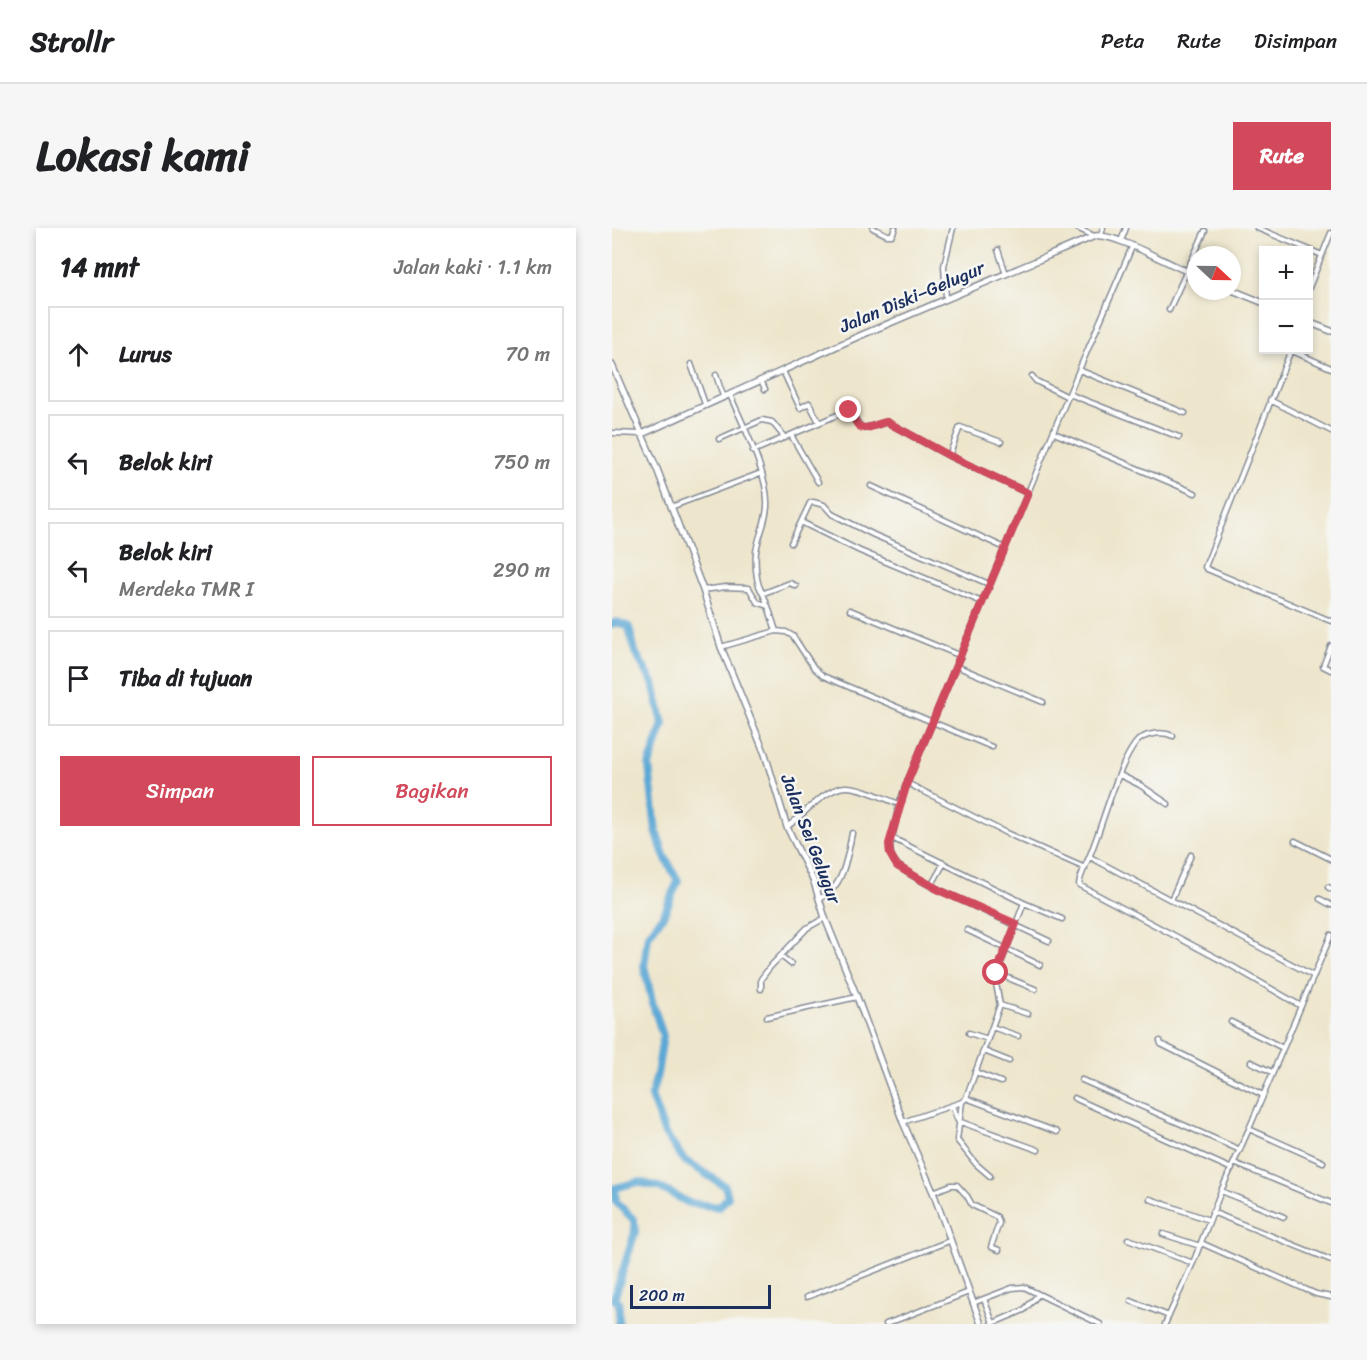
<!DOCTYPE html>
<html lang="id">
<head>
<meta charset="utf-8">
<style>
  :root { --surface:#fff; --page:#f6f6f6; --text:#202124; --muted:#757577; --line:#e0e0e0; --accent:#d1495b }
  body { margin:0; font-family:Sriracha,sans-serif; background:var(--page); color:var(--text) }
  .controls { position:absolute; right:18px; top:18px; display:grid; overflow:hidden; border-radius:0px; box-shadow:0 3px 9px #0003 }
  .controls button { width:54px; height:54px; display:grid; place-items:center; padding:0; border:0; border-bottom:2px solid var(--line); background:var(--surface); color:var(--text); font:30px sans-serif }
  .compass { position:absolute; left:575px; top:18px; width:54px; height:54px; border-radius:50%; background:var(--surface); box-shadow:0 3px 9px #0003; rotate:112deg }
  .scale { position:absolute; left:18px; bottom:15px; width:141px; box-sizing:border-box; padding-left:6px; border:3px solid #1b2f5e; border-top:0; font-size:16px; line-height:21px; white-space:nowrap; color:#1b2f5e; -webkit-text-stroke:4px #f6f6f2; paint-order:stroke }
  .stop { position:absolute; width:18px; height:18px; margin:-14px; border:4px solid #d1495b; border-radius:50%; background:#fff }
  .stop.end { background:#d1495b; border-color:#fff; box-shadow:0 2px 6px #0008 }
  .list { margin:0; padding:0; list-style:none }
  h2 { display:flex; justify-content:space-between; align-items:center; height:78px; margin:0; padding:0 24px; font-size:26px }
  h2 small { font-size:20px; font-weight:400; color:var(--muted) }
  .list li { display:grid; grid-template-columns:39px 1fr auto; gap:18px; align-items:center; box-sizing:border-box; height:96px; margin:0 12px 12px; padding:0 12px; border:2px solid var(--line); border-radius:0px }
  .list b { display:block; font-size:22px; white-space:nowrap }
  .list p { margin:0; font-size:20px; white-space:nowrap; color:var(--muted) }
  .list em { font-size:20px; font-style:normal; color:var(--muted) }
  .actions { display:flex; gap:12px; padding:18px 24px }
  .actions a { flex:1; padding:14px 0; border:2px solid var(--accent); border-radius:0px; text-align:center; font-size:21px; color:var(--accent) }
  .actions .main { background:var(--accent); color:#fff }
  .icon { flex:none; width:33px; height:33px; fill:none; stroke:currentColor; stroke-width:2; stroke-linecap:round; stroke-linejoin:round }
  .map { position:relative; flex:none; width:719px; height:1096px; overflow:hidden; border-radius:0px }
  header { display:flex; align-items:center; gap:36px; box-sizing:border-box; height:84px; padding:0 30px; background:var(--surface); border-bottom:2px solid var(--line) }
  header strong { font-size:28px }
  nav { display:flex; gap:33px; margin-inline-start:auto; font-size:21px }
  .intro { display:flex; align-items:center; justify-content:space-between; box-sizing:border-box; height:144px; padding:0 36px }
  h1 { margin:0; font-size:42px }
  .button { padding:15px 27px; border-radius:0px; background:var(--accent); color:#fff; font-size:21px; font-weight:700 }
  main { display:flex; gap:36px; padding:0 36px }
  aside { flex:1; background:var(--surface); border-radius:0px; box-shadow:0 3px 9px #0003 }
  .map>svg:first-child { display:block }
  .lines { fill:none; stroke-linecap:round; stroke-linejoin:round }
  .river { stroke:#5ca8d5; stroke-width:8 }
  .street-casing { stroke:#848a95; stroke-width:7 }
  .secondary-casing { stroke:#848a95; stroke-width:8 }
  .street { stroke:#fff; stroke-width:4 }
  .secondary { stroke:#fff; stroke-width:5 }
  .route { stroke:#d1495b; stroke-width:8 }
  .labels { text-anchor:middle; stroke-width:5; stroke-linejoin:round; paint-order:stroke }
  .street-label { font-size:18px; fill:#1b2f5e; stroke:#f6f6f2 }
</style>
</head>
<body>
<header>
<strong>Strollr</strong>
<nav><a>Peta</a><a>Rute</a><a>Disimpan</a></nav>
</header>
<div class="intro"><h1>Lokasi kami</h1><a class="button">Rute</a></div>
<main>
<aside>
<h2>14 mnt<small>Jalan kaki · 1.1 km</small></h2>
<ul class="list">
<li><svg class="icon" aria-label="ahead" viewBox="0 0 24 24"><path d="M12 20V5M6 11l6-6 6 6"/></svg><div><b>Lurus</b></div><em>70 m</em></li>
<li><svg class="icon" aria-label="left" viewBox="0 0 24 24"><path d="M17 20v-9H6M10 6l-5 5 5 5"/></svg><div><b>Belok kiri</b></div><em>750 m</em></li>
<li><svg class="icon" aria-label="left" viewBox="0 0 24 24"><path d="M17 20v-9H6M10 6l-5 5 5 5"/></svg><div><b>Belok kiri</b><p>Merdeka TMR I</p></div><em>290 m</em></li>
<li><svg class="icon" aria-label="arrive" viewBox="0 0 24 24"><path d="M6 21V4h12l-3 4 3 4H6"/></svg><div><b>Tiba di tujuan</b></div></li>
</ul>
<div class="actions"><a class="main">Simpan</a><a>Bagikan</a></div>
</aside>
<div class="map">
<svg width="719" height="1096" viewBox="0 0 719 1096">
  <rect width="100%" height="100%" fill="#f6f6f2"/>
  <filter id="ink" filterUnits="userSpaceOnUse"><feTurbulence type="fractalNoise" baseFrequency=".0167" numOctaves="2"/><feDisplacementMap in="SourceGraphic" scale="12" xChannelSelector="R" yChannelSelector="G"/><feConvolveMatrix kernelMatrix="1 2 1 2 8 2 1 2 1" color-interpolation-filters="sRGB"/></filter>
  <filter id="wash" filterUnits="userSpaceOnUse"><feTurbulence type="fractalNoise" baseFrequency=".008" numOctaves="4" result="noise"/><feDisplacementMap in="SourceGraphic" scale="24" xChannelSelector="R" yChannelSelector="G"/><feGaussianBlur stdDeviation="1.35" result="paint"/><feColorMatrix in="noise" values="0 0 0 0 0 0 0 0 0 0 0 0 0 0 0 0 0 1.4 0 .05"/><feComposite in="paint" operator="in"/></filter>
  <g filter="url(#wash)">
    <rect width="100%" height="100%" fill="#eee6cc"/>
    <g class="lines">
      <!-- river -->
      <path class="river" d="M0 396 5 394 17 399 23 424 41 455 51 496 37 538 44 603 52 627 66 653 52 686 36 708 32 738 41 777 51 808 45 847 39 868 53 906 72 932 113 958 116 969 107 979 77 975 47 959 26 954 3 960 4 974 22 992 23 1004 2 1071 7 1074V1096"/>
    </g>
  </g>
  <g filter="url(#ink)">
    <g class="lines">
      <defs>
        <path id="street" d="M261 0 275 7H280L283 0
          M465 0 482 8
          M645 0 710 27
          M489 7 491 0
          M509 13 514 0
          M386 22 394 46
          M696 62 719 5
          M334 70 332 38 341 0
          M557 82 593 3
          M678 122 719 140
          M679 122 593 339 595 341 719 393
          M79 136 93 176
          M467 142 573 185
          M171 143 188 180 197 175 207 194
          M104 147 111 168
          M420 148 424 153 456 169
          M149 152 153 161
          M457 166 567 209
          M118 167C131 197 157 247 155 279 154 295 146 309 144 324 143 334 144 352 148 360 151 367 154 370 155 377
          M658 172 719 203
          M0 205 29 206
          M442 205 583 265
          M179 207 206 254
          M107 211 150 192 160 194 173 210
          M141 223 237 182 249 199 253 200 275 194 337 228 416 265
          M337 228 348 199 389 214
          M259 258 393 320
          M59 279 149 245
          M189 294 248 323 370 374
          M179 315 198 275 201 274 212 277 220 286 262 307 377 356
          M91 362 114 359 137 360 145 374 156 378 164 403
          M152 365 178 355 184 358
          M238 382 349 428
          M719 418 711 438 719 442
          M109 419 164 403 174 404 181 408 202 440 211 448 380 519
          M344 438 431 474
          M561 508C550 503 531 505 523 516 504 542 491 596 478 627 474 637 468 647 467 657L618 737 689 778
          M508 547 528 557 556 576
          M295 555 394 605 473 640
          M175 599C190 588 214 560 233 559 248 558 273 571 287 576
          M280 610C270 637 301 647 319 658
          M683 613 719 631
          M478 629 702 748
          M332 635 319 658 437 713
          M716 659 719 661
          M208 670C231 662 236 626 240 605
          M708 671 719 677
          M559 672 579 627
          M450 691 412 675 280 610 287 576 295 555 467 142 520 19
          M355 702 428 737
          M169 728 179 736
          M384 745 423 761
          M149 761V751L158 739 195 700 213 690
          M388 777 416 786
          M155 789 245 769
          M619 794 671 820
          M380 799 406 808
          M357 805 376 811
          M548 813 549 816 651 867
          M372 823 397 833
          M639 834 660 844
          M363 844 389 854
          M470 852 628 922
          M354 870 445 904
          M462 870 620 941
          M350 874 345 912 364 936 378 948
          M340 878 346 893 426 922
          M291 894 350 874 354 870 388 777 383 750 412 675
          M637 901 711 934
          M622 935 719 975
          M609 963 672 989
          M321 964 339 957H345L355 968 360 977 385 989 387 995 379 1019 387 1022
          M538 971 597 992
          M600 984 719 1032
          M551 1006 588 1018
          M516 1011 581 1035
          M589 1015 704 1066 719 1069
          M195 1069 337 1013
          M372 1071 381 1095
          M519 1073 557 1088
          M361 1075 400 1060 412 1059 488 1096
          M274 1096 357 1064
          M379 1096 412 1082 426 1067
          M553 1096 581 1035 609 963 637 901 719 707"/>
        <path id="secondary" d="M620 62 652 75
          M696 94 719 103
          M0 137 45 241 91 362 109 419 153 526 175 599 202 654 213 690 245 769 291 894 321 964 369 1096
          M30 206 245 109 483 8C504 5 561 39 584 47"/>
      </defs>
      <!-- street casing -->
      <use href="#street" class="street-casing"/>
      <!-- secondary casing -->
      <use href="#secondary" class="secondary-casing"/>
      <!-- street -->
      <use href="#street" class="street"/>
      <!-- secondary -->
      <use href="#secondary" class="secondary"/>
    </g>
  </g>
  <g class="lines" filter="url(#ink)">
    <!-- route -->
    <path class="route" d="M237 182 239 183C241 187 243 194 246 197 253 205 267 194 275 194L338 228 416 265 295 555 277 616 278 626 285 638 329 663 404 696 384 745"/>
  </g>
  <g class="labels">
    <!-- street labels -->
    <g class="street-label">
      <text transform="translate(300 69) rotate(-23)" y="6">Jalan Diski–Gelugur</text>
      <text transform="translate(199 611) rotate(69)" y="6">Jalan Sei Gelugur</text>
    </g>
  </g>
</svg>
<div class="controls">
<button>+</button>
<button>−</button>
</div>
<svg class="compass" viewBox="-18 -18 36 36"><path d="M0-13l5 13h-10z" fill="#e53935"/><path d="M0 13l5-13h-10z" fill="#757577"/></svg>
<div class="scale">200 m</div>
<div class="stop" style="left:384px;top:745px"></div>
<div class="stop end" style="left:237px;top:182px"></div>
</div>
</main>
</body>
</html>
